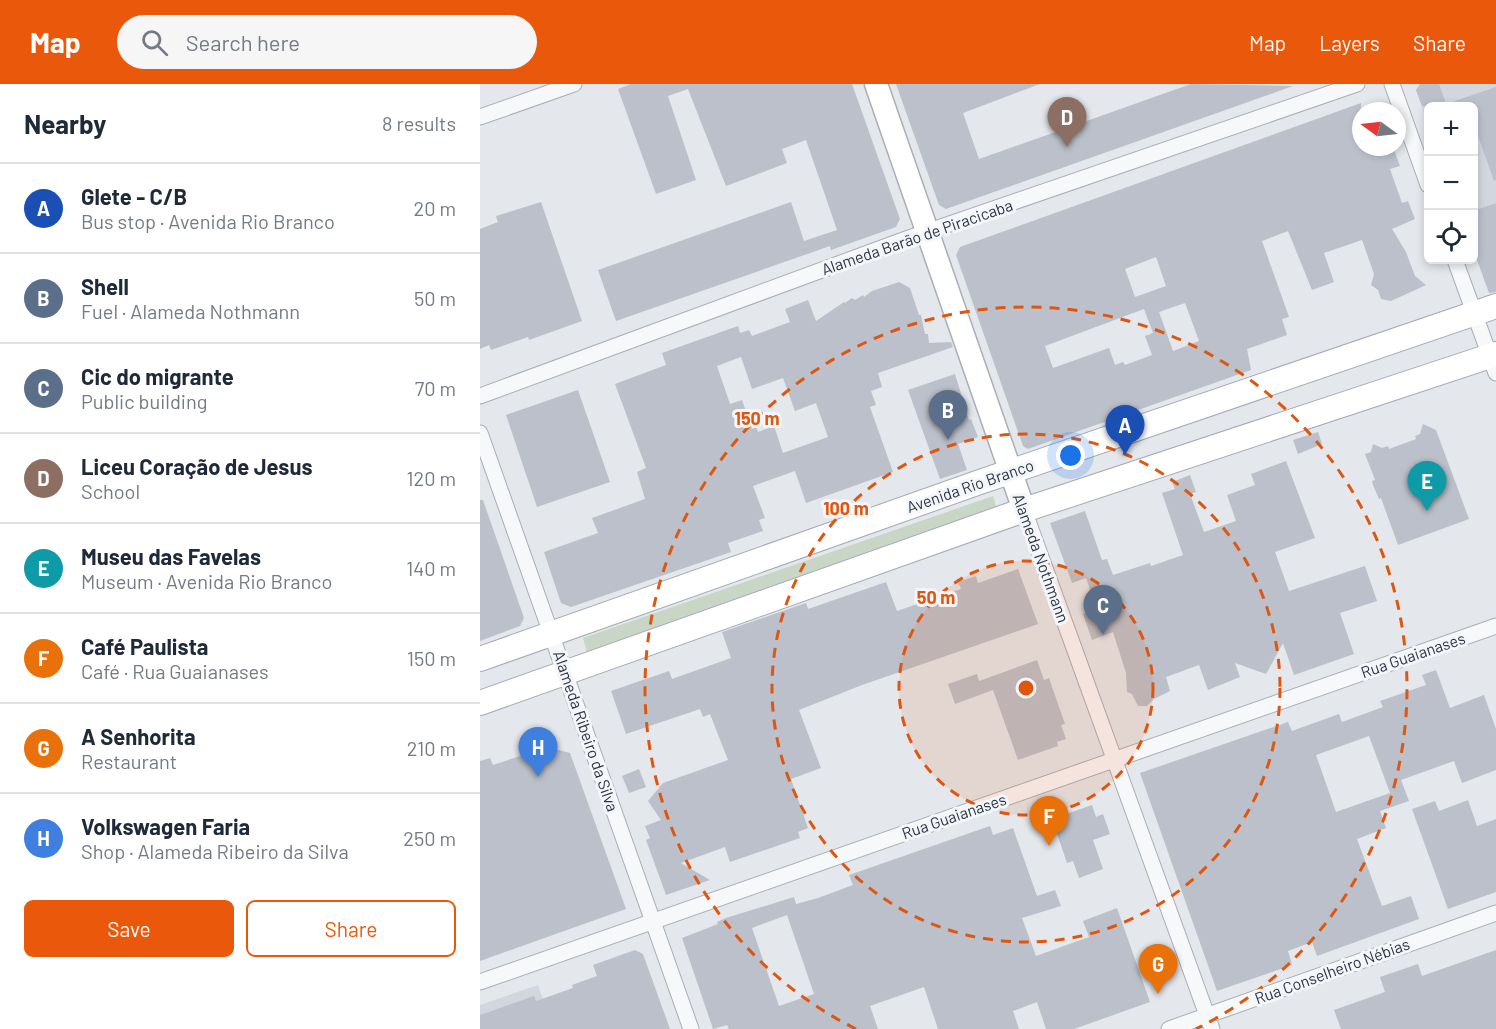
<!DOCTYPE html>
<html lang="en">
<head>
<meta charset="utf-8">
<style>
  :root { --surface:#fff; --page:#f6f6f7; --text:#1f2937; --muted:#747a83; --line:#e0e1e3; --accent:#ea580c }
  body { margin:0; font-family:Barlow,sans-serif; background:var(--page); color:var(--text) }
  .controls { position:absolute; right:18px; top:18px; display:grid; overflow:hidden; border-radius:9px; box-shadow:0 3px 9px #0003 }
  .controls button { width:54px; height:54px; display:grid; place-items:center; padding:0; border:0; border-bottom:2px solid var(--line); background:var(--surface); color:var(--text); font:30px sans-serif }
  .compass { position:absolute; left:872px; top:18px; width:54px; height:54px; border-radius:50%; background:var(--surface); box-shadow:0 3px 9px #0003; rotate:285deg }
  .you { position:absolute; left:591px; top:372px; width:21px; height:21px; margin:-15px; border:4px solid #fff; border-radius:50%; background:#1a73e8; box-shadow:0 0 0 9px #1a73e833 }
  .badge { display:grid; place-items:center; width:39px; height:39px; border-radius:50%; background:var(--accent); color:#fff; font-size:20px; font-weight:700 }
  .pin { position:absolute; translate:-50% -50px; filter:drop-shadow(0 2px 3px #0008) }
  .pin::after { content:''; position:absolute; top:32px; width:21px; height:18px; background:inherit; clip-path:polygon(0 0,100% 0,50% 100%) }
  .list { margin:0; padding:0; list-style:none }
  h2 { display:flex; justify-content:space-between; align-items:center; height:78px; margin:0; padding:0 24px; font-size:26px }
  h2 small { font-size:20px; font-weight:400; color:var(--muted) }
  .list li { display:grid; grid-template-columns:39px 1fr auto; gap:18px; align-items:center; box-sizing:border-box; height:90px; padding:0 24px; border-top:2px solid var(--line) }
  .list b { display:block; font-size:22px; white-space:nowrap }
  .list p { margin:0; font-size:20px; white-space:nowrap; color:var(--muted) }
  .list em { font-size:20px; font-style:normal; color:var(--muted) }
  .actions { display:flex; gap:12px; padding:18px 24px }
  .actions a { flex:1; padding:14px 0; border:2px solid var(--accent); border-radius:9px; text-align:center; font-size:21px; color:var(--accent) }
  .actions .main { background:var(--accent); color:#fff }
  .icon { flex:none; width:33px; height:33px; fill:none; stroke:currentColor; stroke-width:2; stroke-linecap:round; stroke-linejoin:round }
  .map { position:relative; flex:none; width:1016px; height:945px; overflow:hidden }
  header { display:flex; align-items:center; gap:36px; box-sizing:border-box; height:84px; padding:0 30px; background:var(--accent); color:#fff }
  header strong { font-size:28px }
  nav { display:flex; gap:33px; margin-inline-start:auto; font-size:21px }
  .search { width:420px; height:54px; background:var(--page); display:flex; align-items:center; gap:15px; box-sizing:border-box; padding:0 21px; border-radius:33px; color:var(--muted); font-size:22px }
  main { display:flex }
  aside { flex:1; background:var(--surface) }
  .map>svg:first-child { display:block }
  .built { fill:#d2d6de }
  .green { fill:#c9d6c5 }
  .building { fill:#bbc0ca; fill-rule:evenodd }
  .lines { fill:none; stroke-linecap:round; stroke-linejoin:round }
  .street-casing { stroke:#a9aeb7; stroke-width:17 }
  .secondary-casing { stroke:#a9aeb7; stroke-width:25 }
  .primary-casing { stroke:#a3abb8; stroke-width:26 }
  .street { stroke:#f7f8fa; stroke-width:15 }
  .secondary { stroke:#fff; stroke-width:22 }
  .primary { stroke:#fff; stroke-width:24 }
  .ring { fill:none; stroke:#df570f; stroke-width:3; stroke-dasharray:10 8 }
  .labels { text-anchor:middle; stroke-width:6; stroke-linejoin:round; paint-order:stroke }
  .street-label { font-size:16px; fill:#2b3445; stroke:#f4f6f9 }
  .centre { fill:#df570f; stroke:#f4f6f9; stroke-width:3 }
  .ring-label { font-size:18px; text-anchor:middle; font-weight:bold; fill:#df570f; stroke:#f4f6f9; stroke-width:6; stroke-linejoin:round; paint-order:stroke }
</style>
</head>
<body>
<header>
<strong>Map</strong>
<div class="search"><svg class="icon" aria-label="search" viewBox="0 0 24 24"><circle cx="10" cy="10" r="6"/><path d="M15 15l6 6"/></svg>Search here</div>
<nav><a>Map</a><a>Layers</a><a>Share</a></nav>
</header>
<main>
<aside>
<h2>Nearby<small>8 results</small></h2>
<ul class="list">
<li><span class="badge" style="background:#1a4fb4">A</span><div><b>Glete - C/B</b><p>Bus stop · Avenida Rio Branco</p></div><em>20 m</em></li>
<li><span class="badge" style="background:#5c6f8a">B</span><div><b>Shell</b><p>Fuel · Alameda Nothmann</p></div><em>50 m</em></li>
<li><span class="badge" style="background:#5c6f8a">C</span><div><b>Cic do migrante</b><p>Public building</p></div><em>70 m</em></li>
<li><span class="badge" style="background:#8d6e63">D</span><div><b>Liceu Coração de Jesus</b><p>School</p></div><em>120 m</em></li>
<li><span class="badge" style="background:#0f9aa8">E</span><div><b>Museu das Favelas</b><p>Museum · Avenida Rio Branco</p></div><em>140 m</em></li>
<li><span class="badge" style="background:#e8710a">F</span><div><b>Café Paulista</b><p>Café · Rua Guaianases</p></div><em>150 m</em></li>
<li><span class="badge" style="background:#e8710a">G</span><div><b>A Senhorita</b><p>Restaurant</p></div><em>210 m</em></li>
<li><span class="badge" style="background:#3f7fe0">H</span><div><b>Volkswagen Faria</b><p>Shop · Alameda Ribeiro da Silva</p></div><em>250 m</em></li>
</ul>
<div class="actions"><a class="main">Save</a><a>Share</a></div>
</aside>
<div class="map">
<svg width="1016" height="945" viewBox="0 0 1016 945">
  <rect width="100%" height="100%" fill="#e4e7ec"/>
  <!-- built -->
  <path class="built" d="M940 0H1016V119L994 127V22H948V40L936 6Z
    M58 901 73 945H0V921Z"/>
  <!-- green -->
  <path class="green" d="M513 412 517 425 108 572 103 554Z"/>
  <!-- building -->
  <path class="building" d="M151 0H372L420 135 416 143 351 166 350 162 136 237 118 186 311 118 324 157 357 146 326 56 302 65 307 79 246 102 208 5 188 12 216 96 176 110 138 5Z
    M416 0H560L483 29 499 75 711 0 813 2 466 125 459 121Z
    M940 0H959L967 22H942L936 6Z
    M1016 3V96L1014 97 993 38V22L966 20Z
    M881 19V63H913L920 82 910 85 922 119 928 117 935 135 912 145 926 168 935 192 946 201 911 217 901 215 898 206 891 201 894 190 882 156 844 169 854 198 832 206 808 147 782 157 809 233 802 235 807 251 767 265 771 286 548 365 543 362 476 171 480 163ZM676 173 686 202 655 213 645 185ZM705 219 719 257 693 267 679 228ZM664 225 673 249 665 252 672 271 645 281 643 278 635 281 629 264 573 284 565 262Z
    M61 118 102 237 49 256 48 253 11 266 9 261 0 265V145L18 138 16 132Z
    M1016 119V208L1009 209 993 165V127Z
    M419 198 430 204 439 231H441L445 250H448L449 259 471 258 473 263 398 289 402 303 391 307 396 321 390 323 413 388 326 419 315 387 273 402 285 434 279 436 283 447 248 459 251 468 91 523 81 519 64 468 118 449 112 434 165 415 157 388 166 384 135 300 186 281 182 269 258 242 260 249 269 246 272 252 310 238 305 225 328 216 336 237 364 218 365 219 372 214 375 216 383 211 384 213 392 207ZM261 273 272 305 303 294 315 327 336 319 348 353 303 369 294 342 278 348 276 343 272 345 262 316 250 320 237 282Z
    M475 290 489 336 491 335 498 353 478 360 487 386 460 395 428 306Z
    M98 306 130 398 57 423 26 331Z
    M943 340 956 346 989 435 918 461 901 414 899 415 893 401 892 397 895 396 885 370 891 368 893 360 902 364 908 362 909 365 936 355 935 352 940 350Z
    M838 348 842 360 818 370 813 356Z
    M806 377 835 454 795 468 809 507 885 482 897 517 860 529 874 570 814 591 803 559 786 590 755 579 760 593 728 606 719 581 686 593 690 607 674 615 667 622H658L652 610 647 608 646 589 633 548 612 556 603 530 617 525 606 494 592 499 570 439 605 427 622 476 627 475 633 491 670 479 671 482 703 471 682 409 695 405 692 398 710 391 716 408 710 410 724 448 756 437 747 411 775 401 771 390Z
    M0 416H3L44 534 40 542 0 557Z
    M538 485 558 540 382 601 319 626 341 684 311 695 328 744 318 748 320 754 250 778 245 763 201 779 230 796 186 811 166 756 170 754 165 742 181 736 168 717 183 699 248 676 230 630 223 633 220 625 146 650 131 607 189 587 192 595 251 574 242 548 326 519 328 525 406 498 417 527 481 505 478 498 496 492 498 499Z
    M557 576 564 596 569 594 585 640 581 641 586 655 577 658 578 662 538 676 513 606 475 620 468 600 497 590 499 597Z
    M956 586 970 624 1004 611 1016 645V686L982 699 974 677 921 696 929 717 900 727 906 744 877 755 902 822 931 812 939 835 837 872 832 858 808 867 812 881 737 907 660 689 808 638 812 647 859 630 862 638 903 623 900 617 946 601 942 591ZM889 652 910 709 856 728 836 671Z
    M68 663 90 669 146 825 0 877V677L10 674 13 681Z
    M159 685 166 703 149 709 142 692Z
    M988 716 997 742 1016 735V808L968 825 932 725 955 717 959 727Z
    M612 721 616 733 623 730 630 750 613 756 623 785 599 794 593 777 587 779 572 735Z
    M510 742 513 751 533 744 557 812 575 806 581 822 542 834 556 872 609 853 603 837 637 824 670 918 594 945H566L557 918 533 927 539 945H458L444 903 390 922 398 945H249L247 941 233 945 202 854 238 840 237 838 246 834 314 813 316 820 338 814 373 801 369 791ZM307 831 334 910 299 922 272 844Z
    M155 866 163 870 190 945H0V931L54 912 56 917 93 904 92 901 117 892 113 881Z
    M1016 866V945H861L854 926 905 908 900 893 938 880 942 892Z"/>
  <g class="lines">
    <defs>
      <path id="street" d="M912 0 948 101
        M0 33 94 0
        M975 176 1016 289
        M0 312 426 155 877 0
        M0 349 211 945
        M544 426 732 945
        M0 898 1016 542
        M689 945 1016 829"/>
      <path id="secondary" d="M396 0 544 426"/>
      <path id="primary" d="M0 575 497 399 1016 222
        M0 619 544 426 1016 270"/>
    </defs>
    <!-- street casing -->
    <use href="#street" class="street-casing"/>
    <!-- secondary casing -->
    <use href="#secondary" class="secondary-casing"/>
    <!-- primary casing -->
    <use href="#primary" class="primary-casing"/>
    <!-- street -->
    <use href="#street" class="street"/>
    <!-- secondary -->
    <use href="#secondary" class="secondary"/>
    <!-- primary -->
    <use href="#primary" class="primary"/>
  </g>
  <!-- distance rings -->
  <circle cx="546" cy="604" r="127" fill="#df570f" fill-opacity=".12"/>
  <g class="ring">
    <circle cx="546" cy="604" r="127"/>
    <circle cx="546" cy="604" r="254"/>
    <path d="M376 945A381 381 0 1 1 716 945"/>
  </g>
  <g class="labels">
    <!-- street labels -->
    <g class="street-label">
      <text transform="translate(437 153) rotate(-19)" y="6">Alameda Barão de Piracicaba</text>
      <text transform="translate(490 402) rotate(-19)" y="6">Avenida Rio Branco</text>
      <text transform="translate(561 474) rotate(70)" y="6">Alameda Nothmann</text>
      <text transform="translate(933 571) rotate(-19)" y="6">Rua Guaianases</text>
      <text transform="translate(106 647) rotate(71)" y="6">Alameda Ribeiro da Silva</text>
      <text transform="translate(474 732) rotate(-19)" y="6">Rua Guaianases</text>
      <text transform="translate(852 887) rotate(-20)" y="6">Rua Conselheiro Nébias</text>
    </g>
  </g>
  <circle cx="546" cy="604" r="9" class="centre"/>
  <g class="ring-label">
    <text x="277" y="341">150 m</text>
    <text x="366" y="431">100 m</text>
    <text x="456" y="520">50 m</text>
  </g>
</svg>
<div class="controls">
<button>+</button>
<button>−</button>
<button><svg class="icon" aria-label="locate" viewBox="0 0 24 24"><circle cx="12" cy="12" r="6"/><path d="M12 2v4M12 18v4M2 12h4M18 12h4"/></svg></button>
</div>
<svg class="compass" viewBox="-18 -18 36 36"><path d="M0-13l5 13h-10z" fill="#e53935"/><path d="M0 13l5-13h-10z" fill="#747a83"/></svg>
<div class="you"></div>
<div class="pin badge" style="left:645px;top:371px;background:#1a4fb4">A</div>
<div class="pin badge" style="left:468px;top:356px;background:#5c6f8a">B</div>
<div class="pin badge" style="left:623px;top:551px;background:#5c6f8a">C</div>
<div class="pin badge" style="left:587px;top:63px;background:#8d6e63">D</div>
<div class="pin badge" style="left:947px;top:427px;background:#0f9aa8">E</div>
<div class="pin badge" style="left:569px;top:762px;background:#e8710a">F</div>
<div class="pin badge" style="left:678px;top:910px;background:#e8710a">G</div>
<div class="pin badge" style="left:58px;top:693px;background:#3f7fe0">H</div>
</div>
</main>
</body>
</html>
